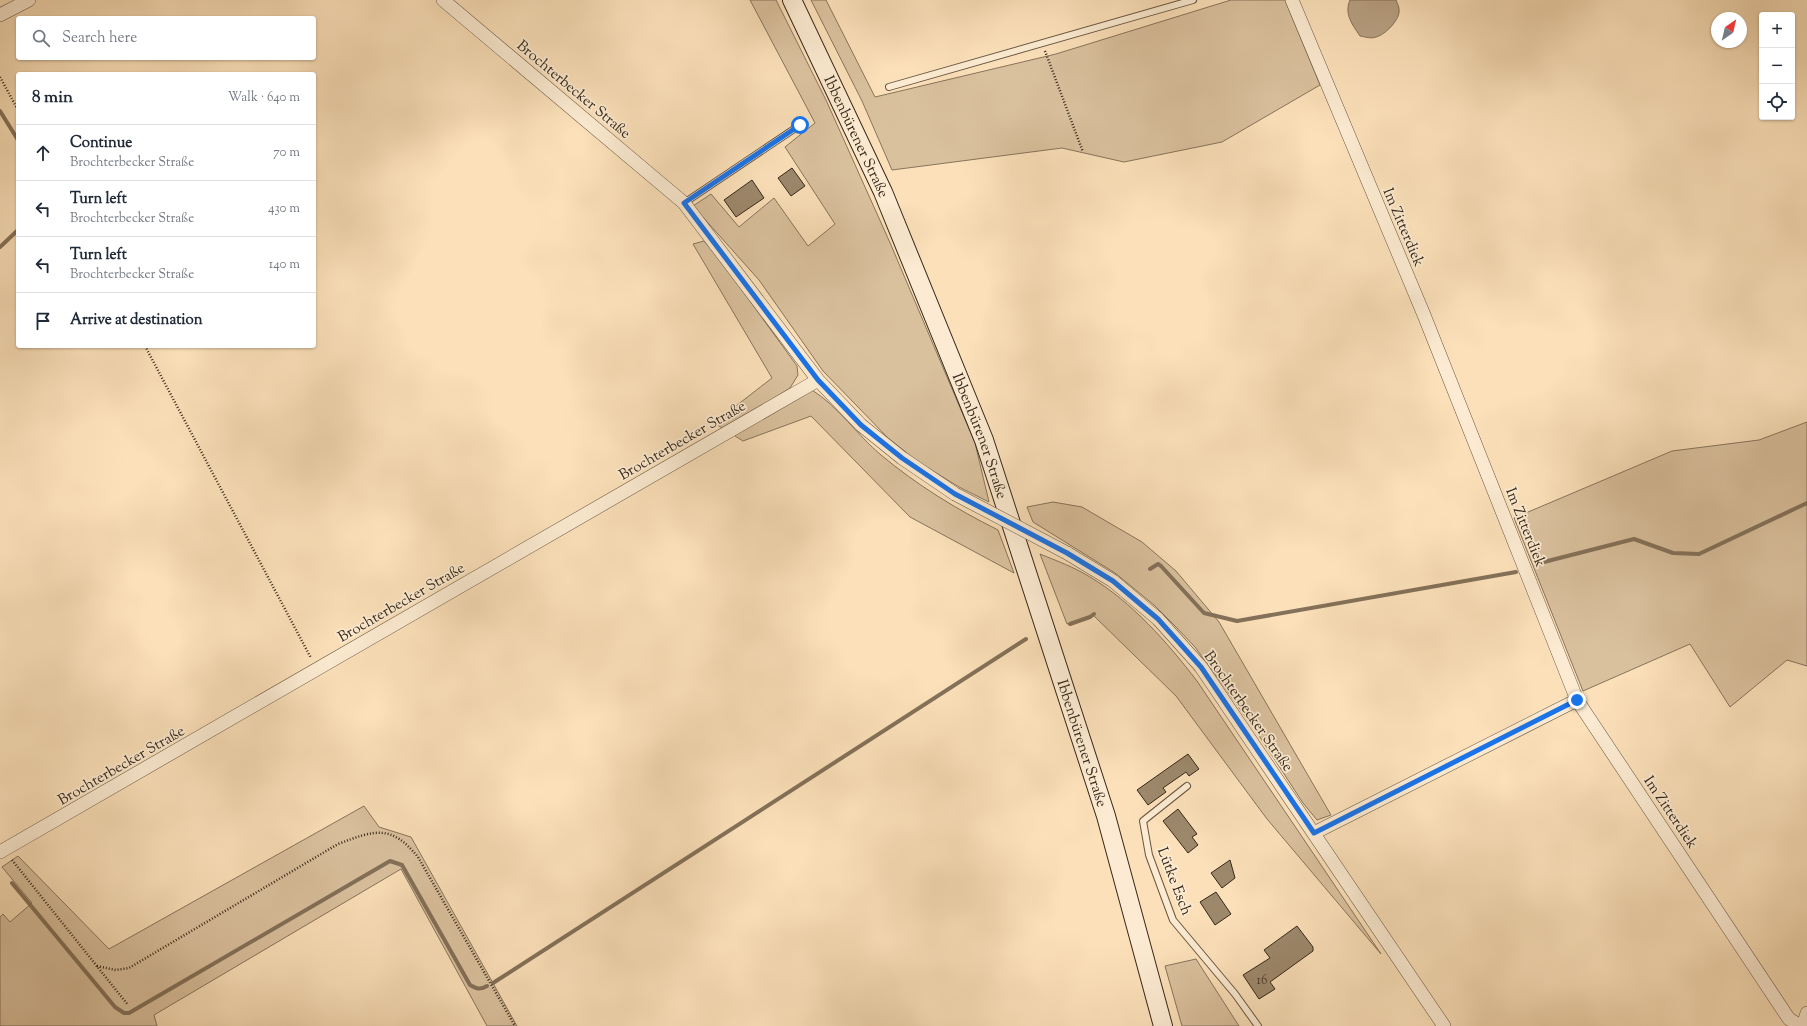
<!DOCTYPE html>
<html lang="en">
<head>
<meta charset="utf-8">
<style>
  :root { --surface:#fff; --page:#f2f2f3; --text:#1f2937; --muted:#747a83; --line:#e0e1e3 }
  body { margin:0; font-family:"Sorts Mill Goudy",serif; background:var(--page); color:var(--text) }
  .controls { position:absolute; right:12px; top:12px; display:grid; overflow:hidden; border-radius:4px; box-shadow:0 1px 3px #0004 }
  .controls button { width:36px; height:36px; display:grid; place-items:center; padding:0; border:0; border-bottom:1px solid var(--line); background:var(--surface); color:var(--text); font:20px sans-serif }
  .compass { position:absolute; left:1711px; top:12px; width:36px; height:36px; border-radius:50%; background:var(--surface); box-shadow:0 1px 3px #0004; rotate:34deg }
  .stop { position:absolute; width:12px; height:12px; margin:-9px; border:3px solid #1a73e8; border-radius:50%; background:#fff }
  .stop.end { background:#1a73e8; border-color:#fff; box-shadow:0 1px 4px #0008 }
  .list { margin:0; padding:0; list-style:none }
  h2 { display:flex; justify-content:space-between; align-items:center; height:52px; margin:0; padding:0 16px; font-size:17px }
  h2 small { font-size:13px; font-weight:400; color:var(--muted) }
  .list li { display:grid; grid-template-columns:26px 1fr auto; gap:12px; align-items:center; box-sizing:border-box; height:56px; padding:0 16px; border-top:1px solid var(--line) }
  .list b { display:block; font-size:15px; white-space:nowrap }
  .list p { margin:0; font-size:13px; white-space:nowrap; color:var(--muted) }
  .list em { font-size:13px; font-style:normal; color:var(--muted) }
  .icon { flex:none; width:22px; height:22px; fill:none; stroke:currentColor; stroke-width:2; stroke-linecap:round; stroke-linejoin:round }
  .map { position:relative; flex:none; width:1807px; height:1026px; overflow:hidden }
  .search { position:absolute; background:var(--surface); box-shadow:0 1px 3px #0004; left:16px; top:16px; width:300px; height:44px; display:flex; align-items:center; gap:10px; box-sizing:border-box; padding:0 14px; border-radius:4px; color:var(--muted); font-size:15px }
  .panel { position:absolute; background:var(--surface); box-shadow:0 1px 3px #0004; left:16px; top:72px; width:300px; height:276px; border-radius:4px }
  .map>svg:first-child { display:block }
  .green { fill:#dac19e; stroke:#88745c }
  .water { fill:#b8a183; stroke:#847159 }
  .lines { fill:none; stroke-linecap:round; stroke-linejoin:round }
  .stream { stroke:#847159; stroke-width:4 }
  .building { fill:#9d886c; stroke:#372819 }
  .service-casing { stroke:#685641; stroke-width:8 }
  .minor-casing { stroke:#685641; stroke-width:14 }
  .secondary-casing { stroke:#372819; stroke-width:20 }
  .path { stroke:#372819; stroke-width:2.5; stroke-dasharray:1 2; stroke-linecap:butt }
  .service { stroke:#fcebd2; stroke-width:6 }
  .minor { stroke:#fcebd2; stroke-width:13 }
  .secondary { stroke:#fcebd2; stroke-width:18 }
  .minor-bridge-casing { stroke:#685641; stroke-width:14; stroke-linecap:butt }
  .minor-bridge { stroke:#fcebd2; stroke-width:13 }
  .route { stroke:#1a73e8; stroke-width:5 }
  .labels { text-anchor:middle; stroke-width:3.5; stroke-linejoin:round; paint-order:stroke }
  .number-label { font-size:13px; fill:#50402e }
  .street-label { font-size:15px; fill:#372819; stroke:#fcebd2 }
</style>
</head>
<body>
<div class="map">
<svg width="1807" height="1026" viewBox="0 0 1807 1026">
  <rect width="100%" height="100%" fill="#fbe0b9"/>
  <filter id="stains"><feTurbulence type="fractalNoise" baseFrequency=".005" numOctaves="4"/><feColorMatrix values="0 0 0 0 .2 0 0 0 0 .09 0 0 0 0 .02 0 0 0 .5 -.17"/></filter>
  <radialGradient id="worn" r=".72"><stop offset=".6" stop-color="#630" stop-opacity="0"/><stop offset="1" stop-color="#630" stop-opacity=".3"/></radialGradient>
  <!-- green -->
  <path class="green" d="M750 0H776L826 100 891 245 975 443 989 502 959 487 917 461 888 438 823 371 759 280 693 206 711 194 739 227 774 198 808 246 835 224 785 147 815 123Z
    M811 0H826L875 97 1056 54 1231 0H1285L1320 85 1222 142 1124 162 1062 148 892 170 862 101Z
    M704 241 718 257 797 366 798 375 790 388 724 429 714 423 772 378 693 244Z
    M812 390C839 407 857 435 881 455 917 485 956 509 998 530L1014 573 910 517 811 416 743 441 735 436 736 431Z
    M1807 422V666L1787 660 1730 707 1690 644 1583 691 1514 518 1672 451 1759 440Z
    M1053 502 1082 507 1142 542 1176 571 1219 622 1331 815 1317 820 1303 803 1256 731 1195 647 1177 628 1154 605 1115 573 1033 522 1027 507Z
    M1040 554C1057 561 1074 567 1090 577 1132 602 1167 642 1197 681L1381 954 1267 819 1176 696 1093 615 1067 624Z
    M364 806 379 827 411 837 517 1026H487L401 869 154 1015 157 1026H0V917L3 914 10 922 32 903 2 867 18 856 109 949Z
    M1196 959 1239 1026H1182L1165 966Z"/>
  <!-- water -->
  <path class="water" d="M1350 0H1396C1397 3 1399 6 1399 9 1401 19 1385 35 1376 37 1371 39 1366 37 1360 36 1352 24 1344 14 1350 0Z"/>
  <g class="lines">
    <!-- stream -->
    <path class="stream" d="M0 111 18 140
      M0 247 18 230
      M1536 564 1634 539 1673 553 1699 554 1807 503
      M1150 569 1158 564 1161 566 1204 613 1237 621 1516 572
      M1070 624 1090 617 1094 614
      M12 883 115 1007 124 1013H129L390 861 402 865 470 985C477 989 480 990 487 986
      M493 983 1026 639"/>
  </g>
  <!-- building -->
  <path class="building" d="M792 168 805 186 791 196 778 178Z
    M752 180 764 198 736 217 724 200Z
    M1188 754 1199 769 1189 776 1186 772 1163 788 1166 792 1148 805 1137 790Z
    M1178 809 1197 834 1192 837 1198 845 1188 853 1163 821Z
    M1230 860 1235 878 1222 888 1211 873Z
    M1216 892 1231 914 1215 925 1200 902Z
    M1297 926 1313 947V951L1270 982 1275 989 1259 999 1243 975 1270 958 1264 950Z"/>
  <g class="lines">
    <defs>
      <path id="service" d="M889 87 1193 0
        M684 203 800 125
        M1187 786 1143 821 1149 855 1173 920 1235 994 1258 1026"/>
      <path id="minor" d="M443 0 684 203 818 380 861 425 902 458 955 494
        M1292 0 1424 315 1577 700 1789 1019 1801 1026
        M0 15 29 0
        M1067 553 1113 581 1158 619 1201 667 1444 1026
        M1314 833 1577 700
        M0 852 818 380
        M1803 1026 1807 1013"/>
      <g id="secondary">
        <path id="s1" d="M792 0 883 192 984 440 1106 816 1163 1026"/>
      </g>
    </defs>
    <!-- service casing -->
    <use href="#service" class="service-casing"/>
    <!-- minor casing -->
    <use href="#minor" class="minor-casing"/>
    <!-- secondary casing -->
    <use href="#secondary" class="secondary-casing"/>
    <!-- path -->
    <path class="path" d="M1045 51 1083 152
      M0 77 18 110
      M145 346 311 658
      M12 860 128 1005
      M97 966 116 970 129 968 338 844C375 830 391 824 418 857L515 1026"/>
    <!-- service -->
    <use href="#service" class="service"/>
    <!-- minor -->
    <use href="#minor" class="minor"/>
    <!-- secondary -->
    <use href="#secondary" class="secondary"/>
    <defs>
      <path id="minor-bridge" d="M955 494 1067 553"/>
    </defs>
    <!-- minor-bridge casing -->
    <use href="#minor-bridge" class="minor-bridge-casing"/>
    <!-- minor-bridge -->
    <use href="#minor-bridge" class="minor-bridge"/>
  </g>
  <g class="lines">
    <!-- route -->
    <path class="route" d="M800 125 684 203 818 380 861 425 902 458 955 494 1067 553 1113 581 1158 619 1201 667 1314 833 1577 700"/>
  </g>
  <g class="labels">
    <!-- number labels -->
    <g class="number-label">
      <text x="1262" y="984">16</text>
    </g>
    <!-- street labels -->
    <g class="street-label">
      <text transform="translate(574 89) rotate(40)" y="5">Brochterbecker Straße</text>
      <text dy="5" stroke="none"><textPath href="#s1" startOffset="151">Ibbenbürener Straße</textPath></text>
      <text transform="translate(1404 227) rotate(67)" y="5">Im Zitterdiek</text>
      <text dy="5" stroke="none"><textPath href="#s1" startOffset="475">Ibbenbürener Straße</textPath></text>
      <text transform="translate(682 440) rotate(-30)" y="5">Brochterbecker Straße</text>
      <text transform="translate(1526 527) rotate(68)" y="5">Im Zitterdiek</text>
      <text transform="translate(401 602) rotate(-30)" y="5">Brochterbecker Straße</text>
      <text transform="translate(1249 711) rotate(55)" y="5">Brochterbecker Straße</text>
      <text dy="5" stroke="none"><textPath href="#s1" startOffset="799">Ibbenbürener Straße</textPath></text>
      <text transform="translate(121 765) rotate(-30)" y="5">Brochterbecker Straße</text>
      <text transform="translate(1671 812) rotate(56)" y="5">Im Zitterdiek</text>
      <text transform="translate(1175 881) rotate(69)" y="5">Lütke Esch</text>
    </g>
  </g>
  <rect width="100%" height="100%" filter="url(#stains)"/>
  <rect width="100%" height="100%" fill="url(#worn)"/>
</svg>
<div class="controls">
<button>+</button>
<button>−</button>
<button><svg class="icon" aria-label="locate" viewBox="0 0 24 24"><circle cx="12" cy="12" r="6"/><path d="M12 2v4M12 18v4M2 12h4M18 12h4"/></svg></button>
</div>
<svg class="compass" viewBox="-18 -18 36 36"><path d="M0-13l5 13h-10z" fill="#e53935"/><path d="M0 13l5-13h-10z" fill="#747a83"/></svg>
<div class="stop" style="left:800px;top:125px"></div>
<div class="stop end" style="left:1577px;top:700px"></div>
<div class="search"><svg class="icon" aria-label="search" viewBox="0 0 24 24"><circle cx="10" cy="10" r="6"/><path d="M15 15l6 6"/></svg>Search here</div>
<section class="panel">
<h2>8 min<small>Walk · 640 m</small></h2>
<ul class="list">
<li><svg class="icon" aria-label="ahead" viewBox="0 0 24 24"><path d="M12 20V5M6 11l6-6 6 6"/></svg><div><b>Continue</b><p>Brochterbecker Straße</p></div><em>70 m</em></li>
<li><svg class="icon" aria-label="left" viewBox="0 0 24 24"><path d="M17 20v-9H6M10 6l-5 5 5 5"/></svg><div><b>Turn left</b><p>Brochterbecker Straße</p></div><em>430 m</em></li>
<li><svg class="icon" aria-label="left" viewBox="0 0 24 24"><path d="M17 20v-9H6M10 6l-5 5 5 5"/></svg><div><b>Turn left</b><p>Brochterbecker Straße</p></div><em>140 m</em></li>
<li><svg class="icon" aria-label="arrive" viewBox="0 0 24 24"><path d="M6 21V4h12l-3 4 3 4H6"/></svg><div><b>Arrive at destination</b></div></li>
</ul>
</section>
</div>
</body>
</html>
